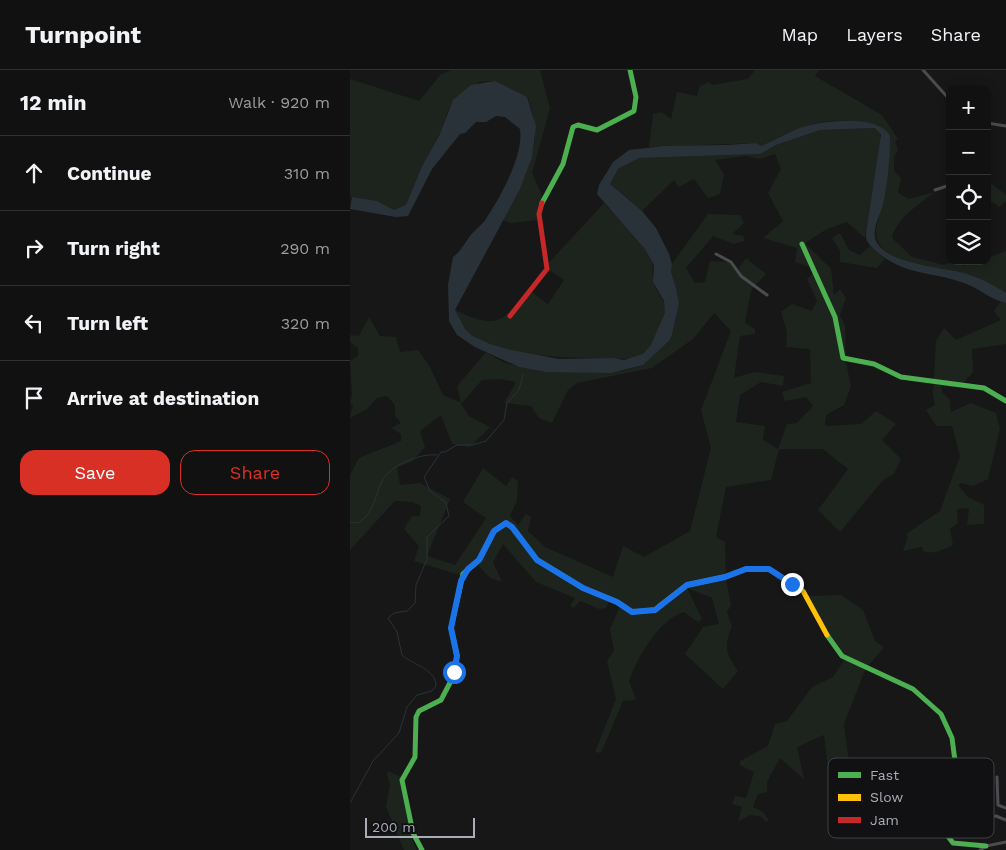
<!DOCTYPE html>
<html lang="en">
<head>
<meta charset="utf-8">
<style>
  :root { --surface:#111; --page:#1e1f1f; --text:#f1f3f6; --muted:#9c9d9f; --line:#303131; --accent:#d93025 }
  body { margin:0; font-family:"Work Sans",sans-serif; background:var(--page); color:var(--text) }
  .controls { position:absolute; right:15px; top:15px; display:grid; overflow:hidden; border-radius:10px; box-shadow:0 2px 12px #0003 }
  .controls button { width:45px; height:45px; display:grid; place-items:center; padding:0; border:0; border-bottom:1px solid var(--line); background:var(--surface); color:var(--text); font:25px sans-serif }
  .scale { position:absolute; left:15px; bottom:12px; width:110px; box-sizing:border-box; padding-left:5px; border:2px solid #a8adb8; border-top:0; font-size:14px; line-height:18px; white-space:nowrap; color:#a8adb8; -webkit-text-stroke:4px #111113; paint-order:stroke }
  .stop { position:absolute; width:15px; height:15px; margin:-11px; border:4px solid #1a73e8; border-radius:50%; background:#fff }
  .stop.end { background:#1a73e8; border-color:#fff; box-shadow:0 1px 5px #0008 }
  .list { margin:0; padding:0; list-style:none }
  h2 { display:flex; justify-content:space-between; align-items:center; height:65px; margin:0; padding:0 20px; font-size:21px }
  h2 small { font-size:16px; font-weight:400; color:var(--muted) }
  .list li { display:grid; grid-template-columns:32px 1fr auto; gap:15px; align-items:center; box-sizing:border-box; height:75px; padding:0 20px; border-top:1px solid var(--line) }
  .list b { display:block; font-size:19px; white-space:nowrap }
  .list em { font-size:16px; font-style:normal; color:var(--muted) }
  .actions { display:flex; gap:10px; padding:15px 20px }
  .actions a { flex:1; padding:11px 0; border:1px solid var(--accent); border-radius:15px; text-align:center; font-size:18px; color:var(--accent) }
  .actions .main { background:var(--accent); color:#fff }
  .icon { flex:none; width:28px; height:28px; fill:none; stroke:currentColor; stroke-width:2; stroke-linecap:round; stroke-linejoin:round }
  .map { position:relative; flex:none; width:656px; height:780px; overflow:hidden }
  header { display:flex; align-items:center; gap:30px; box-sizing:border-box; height:70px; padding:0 25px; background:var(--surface); border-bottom:1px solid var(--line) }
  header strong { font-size:24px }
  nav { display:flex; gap:28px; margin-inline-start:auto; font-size:18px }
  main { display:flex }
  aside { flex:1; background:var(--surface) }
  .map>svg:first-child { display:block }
  .green { fill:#1d241e; fill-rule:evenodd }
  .water { fill:#2a3239 }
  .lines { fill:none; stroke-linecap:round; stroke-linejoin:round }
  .stream { stroke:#2a3239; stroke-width:1 }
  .street { stroke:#4b4c50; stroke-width:3 }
  .fast { stroke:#4caf50; stroke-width:5 }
  .slow { stroke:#ffc107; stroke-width:5 }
  .jam { stroke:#c62828; stroke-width:5 }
  .route { stroke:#1a73e8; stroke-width:6 }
  .key { fill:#111113; stroke:#3e4045; stroke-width:1 }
  .key-label { font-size:14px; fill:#a8adb8 }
</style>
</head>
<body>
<header>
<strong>Turnpoint</strong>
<nav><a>Map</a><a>Layers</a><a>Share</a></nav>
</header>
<main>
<aside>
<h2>12 min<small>Walk · 920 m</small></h2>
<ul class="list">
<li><svg class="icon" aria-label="ahead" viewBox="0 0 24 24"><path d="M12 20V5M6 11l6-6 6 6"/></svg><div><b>Continue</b></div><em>310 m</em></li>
<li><svg class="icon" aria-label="right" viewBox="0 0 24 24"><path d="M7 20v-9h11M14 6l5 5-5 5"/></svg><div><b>Turn right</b></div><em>290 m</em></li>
<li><svg class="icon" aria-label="left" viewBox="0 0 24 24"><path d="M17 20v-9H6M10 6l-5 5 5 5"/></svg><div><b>Turn left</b></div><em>320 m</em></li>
<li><svg class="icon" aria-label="arrive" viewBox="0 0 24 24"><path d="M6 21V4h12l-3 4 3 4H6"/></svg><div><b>Arrive at destination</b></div></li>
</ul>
<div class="actions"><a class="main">Save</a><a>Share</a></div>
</aside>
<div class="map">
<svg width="656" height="780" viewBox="0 0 656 780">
  <rect width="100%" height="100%" fill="#171717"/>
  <!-- green -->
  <path class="green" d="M102 0H190L200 38 182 103 193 128 187 150 160 153 152 150C173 111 198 72 177 27L145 11 129 12 99 38 89 66 72 96 56 135 44 140 27 131 0 127V9L69 31 91 4Z
    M405 0H469L465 6 532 45 548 69 545 71 548 80 544 87V101L551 108 548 123 559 129 585 122C570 133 546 149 542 168L562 187 594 195C602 191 606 190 613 196L626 191H637V188L656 181V223C642 216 629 207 614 203 587 195 510 196 529 148L532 57C509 47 470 49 447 59 435 64 424 71 411 76L406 73 299 77 303 44 312 42 321 49 327 22 347 26 350 16 359 12 362 15 398 9Z
    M525 58 529 61 531 70 515 168 497 152 477 159 455 173 481 199 484 225 490 219 496 228 490 245 495 256 496 293 501 316 494 335 476 345 475 356 511 354 526 341 546 354 532 370 551 389 544 404 533 410 490 462 468 440 498 399 473 379H429L421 410 376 417 366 467 375 472 376 509 381 535 377 542 382 557C373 577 376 583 388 601L373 619 335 584 353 557 369 554 362 528 337 518 352 549 348 552 334 542C308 550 288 587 279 611L286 630 273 631 251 683 245 682 266 629 257 591 264 580 260 559 270 537 259 531 256 538 249 539 230 531 224 538 220 536 225 528 186 512 153 474 143 492 152 512 140 508 129 496 113 506 64 491 69 476 54 459 62 446H70L71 436 62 432 45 431 0 480V405L9 388 51 371V364L41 358 51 353 45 346V335L37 326 27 328 17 339 0 348 3 335 0 333 2 325 0 291 8 286V278L0 272V265L9 266 19 247 30 266 46 267 50 282 68 280 80 297 93 325 111 333 107 316 136 282 153 292 169 297 196 302 272 301 293 295 319 271 322 265 329 233 321 202 322 194 358 144 390 145 394 153 382 164 393 166 395 171 384 174 363 166 336 198 345 213 355 212 360 191 381 192 387 200 396 188 416 204 401 220 395 253 405 259V264L390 266 384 308 404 302 434 306 433 316 411 312 390 325 386 352 415 356 413 370 428 379 437 354 447 353 463 336 456 327 435 331 432 322 461 313 460 279 436 277 437 262 431 242 442 234 462 241 467 231 457 209 465 202 463 198 445 192 447 178 413 168 433 151 418 123 431 99 425 84 410 89 396 86 365 90 374 105 370 124 358 128 344 109 329 117 324 110 292 141 260 114 268 99 289 88 410 84 426 75 470 60ZM364 243 381 261 351 340 361 378 340 461 294 487 273 476 263 507 195 477 178 461 181 447 176 444 168 455 160 446 167 431 168 411 162 407 156 416 133 398 113 432 136 448 105 495 77 486 100 429 70 413 50 415 47 397 62 392 75 377 70 361 91 345 102 374 120 377 140 357 119 346 111 334 132 310 150 309 166 312 154 333 181 336 189 348 202 353 218 320 227 313 302 298 343 269Z
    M642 114 656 125V131L650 137 637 129V119Z
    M254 133C267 148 286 163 297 181 307 198 300 197 304 213 306 224 317 230 315 243 313 256 303 279 291 285 280 291 272 288 261 288 223 288 115 290 105 240 146 259 151 255 178 219L198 234 214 210 195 197Z
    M490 163 499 180 510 185 520 176 535 189 527 198 490 192V181L482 168Z
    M651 232 656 233V274L622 279 623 302 609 318 591 316 592 322 600 330 601 342 621 333 646 343 650 359 638 409 623 416 611 413 608 415 618 427 634 435V454L617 455 619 438 607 439 608 453 600 459 603 475C592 480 584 485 573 481L572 477 553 481 558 467 556 464 590 441 610 386 602 356H586L576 340 585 335 583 325 586 271 594 258 606 270 651 250 644 241Z
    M491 525 513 540 525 571 534 577 515 600 494 654 507 757 506 763 502 765C481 738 478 698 474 665L447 677 454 709 430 688 417 712V722L408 724 403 737 413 742 419 750 416 752 410 746 400 745 388 752 392 737 382 734 385 726 396 728 404 702 390 695V691L418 676 425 654 437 651 462 617 483 607 495 589C475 576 466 548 458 526Z
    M38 701 51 707 50 715 63 772 67 780H54L36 737 40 715 37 704Z"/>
  <!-- water -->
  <path class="water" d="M145 11 177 27 186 56 182 87 170 119 105 240 115 259 123 266 140 274 161 280 209 289 264 288 274 290 293 284 301 275 315 243 314 231 303 212 304 195 295 179 247 124 249 115 263 92 279 80 314 76 377 75 406 73 411 76C424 71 435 64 447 59 467 51 528 43 540 66 540 89 538 111 533 134 531 143 526 151 525 160 519 194 595 197 614 203 629 207 643 215 656 223V233C641 230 629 218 614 213 581 201 556 206 527 182 521 176 515 172 516 163L531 65 525 58 470 60 426 75 410 84 289 88 268 99 260 114 292 141 306 158 319 184 322 194 321 202 326 219 329 233 322 265 319 271 293 295 261 303 196 302 169 297 125 277 107 265 99 251 98 215 103 187C111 181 114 174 120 166 125 160 131 156 136 149 150 127 174 86 170 59L155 47 146 46 136 52H126L115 63 110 64 82 99 58 146 46 147 0 139 2 127 27 131 44 140 56 135 72 96 89 66 103 30 121 15Z"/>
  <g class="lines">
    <!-- stream -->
    <path class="stream" d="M0 452 8 453C24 443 24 429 31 413 38 396 69 383 87 385
      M0 733 23 691 49 663 57 637 67 625 82 621 86 616C86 599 63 595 52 585L47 562 38 548 44 543 57 541 65 533 66 515 77 489V467L99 446 96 433 80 421 74 407 91 382H95L107 375H122L136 371 154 350 157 333 169 320 173 305"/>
    <!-- street -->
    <path class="street" d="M573 0 600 30
      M637 53 656 56
      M585 120 600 115
      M366 184 381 192 391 206 417 225
      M647 707 648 735 656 738
      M638 747 646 746 656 750
      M630 780 636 776 656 772"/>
    <!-- fast -->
    <path class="fast" d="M192 133 213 94 223 57 228 55 247 60 284 41 286 27 280 0
      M452 174 485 247 493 288 524 294 551 307 634 318 656 331
      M477 565 492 586 563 619 591 644 602 668 607 706 597 765 603 773 636 776
      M72 780 63 763 52 710 65 687 66 647 69 641 91 630 103 607 107 586 101 558 113 504 129 490 144 461 156 453 162 457 187 490 233 518 267 532 282 542 305 540 311 535"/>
    <!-- slow -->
    <path class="slow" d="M311 535 337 515 375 507 396 499H419L453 521 477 565"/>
    <!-- jam -->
    <path class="jam" d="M160 246 197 199 189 144 192 133"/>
  </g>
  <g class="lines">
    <!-- route -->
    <path class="route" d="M104 602 107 586 101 558 111 511 118 499 129 490 144 461 156 453 162 457 187 490 233 518 267 532 282 542 305 540 337 515 375 507 396 499H419L442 514"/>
  </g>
  <!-- legend -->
  <rect x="478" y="688" width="166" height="80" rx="8" class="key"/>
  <rect x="488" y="702" width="23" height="6" fill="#4caf50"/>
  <rect x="488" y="724" width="23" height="7" fill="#ffc107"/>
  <rect x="488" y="747" width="23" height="6" fill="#c62828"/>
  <g class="key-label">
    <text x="520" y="710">Fast</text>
    <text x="520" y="732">Slow</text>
    <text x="520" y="755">Jam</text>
  </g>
</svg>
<div class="controls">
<button>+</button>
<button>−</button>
<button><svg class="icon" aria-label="locate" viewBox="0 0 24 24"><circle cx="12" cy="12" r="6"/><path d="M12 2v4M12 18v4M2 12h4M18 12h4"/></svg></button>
<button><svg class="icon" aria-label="layers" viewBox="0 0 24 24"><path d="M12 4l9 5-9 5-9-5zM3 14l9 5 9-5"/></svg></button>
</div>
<div class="scale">200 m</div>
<div class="stop" style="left:104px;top:602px"></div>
<div class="stop end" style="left:442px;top:514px"></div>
</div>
</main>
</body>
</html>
